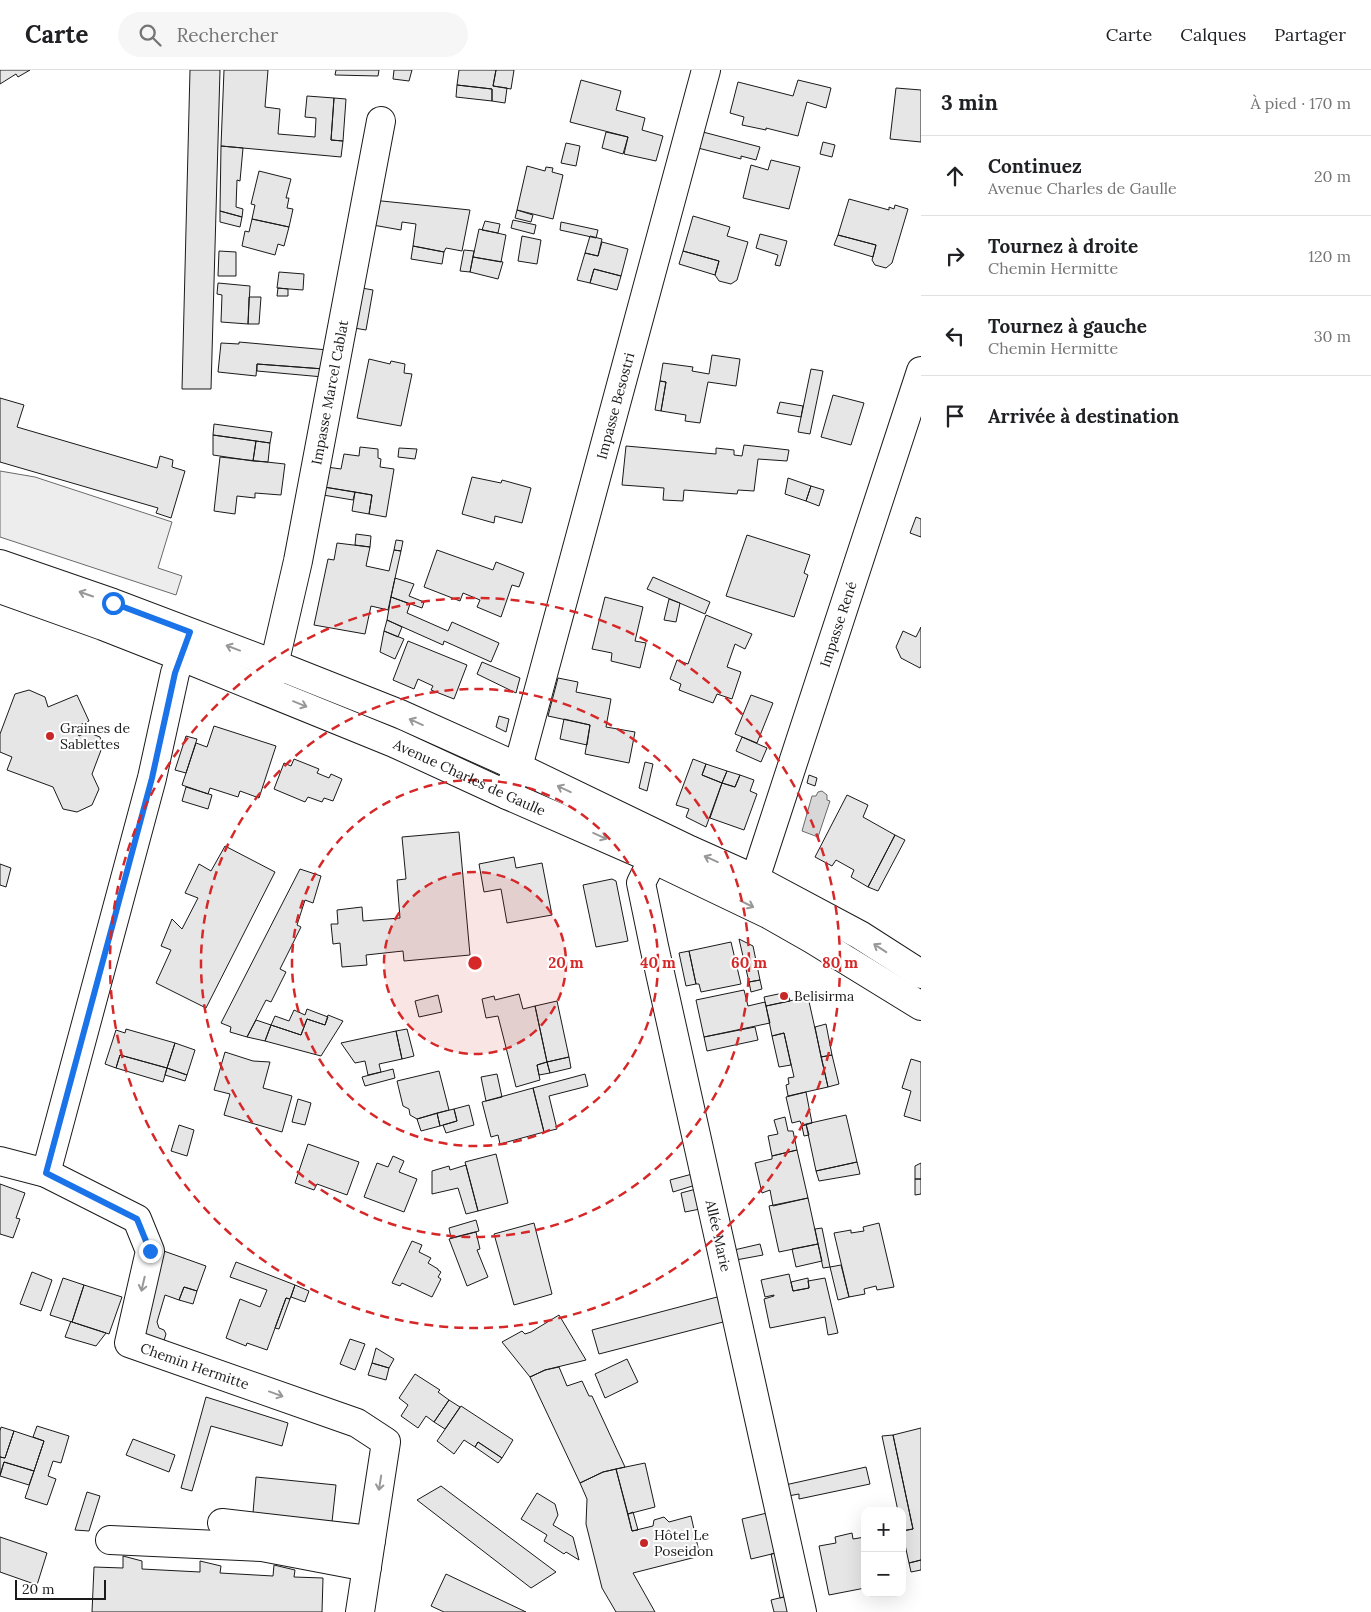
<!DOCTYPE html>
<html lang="fr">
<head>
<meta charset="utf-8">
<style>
  :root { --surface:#fff; --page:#f6f6f6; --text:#202124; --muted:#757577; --line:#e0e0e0 }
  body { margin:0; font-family:Lora,serif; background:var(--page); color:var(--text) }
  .controls { position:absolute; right:15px; bottom:15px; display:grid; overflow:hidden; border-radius:10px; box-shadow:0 5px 20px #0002 }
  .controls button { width:45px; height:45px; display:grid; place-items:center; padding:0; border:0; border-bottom:1px solid var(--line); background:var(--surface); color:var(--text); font:25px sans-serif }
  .scale { position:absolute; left:15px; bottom:12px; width:91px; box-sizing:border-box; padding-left:5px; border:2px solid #1a1a1a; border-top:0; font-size:14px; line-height:18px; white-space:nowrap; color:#1a1a1a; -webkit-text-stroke:4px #fff; paint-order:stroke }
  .stop { position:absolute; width:15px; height:15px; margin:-11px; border:4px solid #1a73e8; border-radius:50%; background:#fff }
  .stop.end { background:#1a73e8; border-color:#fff; box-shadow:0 1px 5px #0008 }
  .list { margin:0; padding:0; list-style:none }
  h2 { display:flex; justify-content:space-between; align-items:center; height:65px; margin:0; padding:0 20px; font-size:21px }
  h2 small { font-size:16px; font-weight:400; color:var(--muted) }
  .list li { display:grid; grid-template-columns:32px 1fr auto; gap:15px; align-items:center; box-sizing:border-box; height:80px; padding:0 20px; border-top:1px solid var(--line) }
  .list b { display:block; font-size:19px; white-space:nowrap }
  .list p { margin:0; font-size:16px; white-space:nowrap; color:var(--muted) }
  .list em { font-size:16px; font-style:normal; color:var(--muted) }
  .icon { flex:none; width:28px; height:28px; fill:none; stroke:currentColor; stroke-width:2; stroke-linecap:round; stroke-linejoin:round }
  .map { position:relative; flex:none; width:921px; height:1542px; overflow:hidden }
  header { display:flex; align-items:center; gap:30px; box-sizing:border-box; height:70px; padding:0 25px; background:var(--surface); border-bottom:1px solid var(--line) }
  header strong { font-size:24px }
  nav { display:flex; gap:28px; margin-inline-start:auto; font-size:18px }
  .search { width:350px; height:45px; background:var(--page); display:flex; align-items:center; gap:12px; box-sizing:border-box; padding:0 18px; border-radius:28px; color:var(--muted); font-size:19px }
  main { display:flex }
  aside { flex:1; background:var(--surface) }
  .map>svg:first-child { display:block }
  .built { fill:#ededed; stroke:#6a6a6a }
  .water { fill:#d7d7d7; stroke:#6a6a6a }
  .building { fill:#e6e6e6; stroke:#1a1a1a }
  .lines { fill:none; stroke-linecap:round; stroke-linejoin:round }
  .minor-casing { stroke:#1a1a1a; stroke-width:30 }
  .major-casing { stroke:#1a1a1a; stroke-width:30 }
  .minor { stroke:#fff; stroke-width:28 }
  .major { stroke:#fff; stroke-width:28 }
  .oneway { stroke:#989898 }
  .route { stroke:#1a73e8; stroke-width:6 }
  .ring { fill:none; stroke:#d62828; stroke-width:2.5; stroke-dasharray:9 6 }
  .poi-dot { fill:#c62828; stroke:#fff; stroke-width:2 }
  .labels { text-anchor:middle; stroke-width:4; stroke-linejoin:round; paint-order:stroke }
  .street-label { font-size:14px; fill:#1a1a1a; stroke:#fff }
  .poi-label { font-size:14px; fill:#1a1a1a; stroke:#fff; text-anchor:start }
  .centre { fill:#d62828; stroke:#fff; stroke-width:2.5 }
  .ring-label { font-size:15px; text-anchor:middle; font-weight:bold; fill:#d62828; stroke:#fff; stroke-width:4; stroke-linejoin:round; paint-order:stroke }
</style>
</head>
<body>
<header>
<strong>Carte</strong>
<div class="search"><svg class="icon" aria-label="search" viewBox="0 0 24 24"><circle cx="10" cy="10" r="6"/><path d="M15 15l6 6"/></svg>Rechercher</div>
<nav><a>Carte</a><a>Calques</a><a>Partager</a></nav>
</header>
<main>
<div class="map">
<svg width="921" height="1542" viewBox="0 0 921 1542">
  <rect width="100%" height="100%" fill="#fff"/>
  <!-- built -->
  <path class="built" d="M0 401 35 407 172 452 158 498 182 506 176 525 0 467Z"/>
  <!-- water -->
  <path class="water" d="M822 721 827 725V730L830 731 818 767 802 761 812 726H816L818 722Z"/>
  <!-- building -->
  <path class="building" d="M0 0H30L18 7 16 4 0 14Z
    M190 0H220L211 319H182Z
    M224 0H268L265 37 280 39 278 64 315 67 316 48 305 47 307 26 334 28 331 70 343 71 341 87 221 76Z
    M336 0H379L378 6 335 5Z
    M394 0H412L409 11 393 9Z
    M459 0H496L493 16 507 18 505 33 492 31V19L457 15Z
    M496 0H514L511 19 493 16Z
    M581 10 621 21 616 40 645 48 642 60 663 66 656 91 624 84 628 67 570 52Z
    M798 10 831 18 826 38 807 32 798 66 766 58V60L742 55 744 47 730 43 738 12 793 26Z
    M457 15 492 19V31L456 27Z
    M896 18 921 20V72L890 69Z
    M334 28 346 29 343 71 331 70Z
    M606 62 628 67 623 84 602 78Z
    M703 62 760 77 756 90 741 86V89L698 78Z
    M823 72 835 75 832 87 820 84Z
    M566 73 580 76 576 96 561 93Z
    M221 76 243 78 240 111 237 110 236 137 243 139 242 147 220 141Z
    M771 90 800 97 789 139 743 128 751 95 768 100Z
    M527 96 545 101 546 97 553 98 552 102 563 105 553 149 517 140Z
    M259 101 291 109 286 128H289L287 138 293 139 289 157 252 149 255 135 251 134Z
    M849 129 889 140V137L894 139 895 135 908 139 892 193 886 198 875 195 872 190 876 175 838 165Z
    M372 130 470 140 462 181 446 178 444 182 413 176 416 154 402 152 401 160 367 154Z
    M517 140 533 145 531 152 515 148Z
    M220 141 242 147 240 157 220 152Z
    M693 146 730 157 727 166 748 172 737 210 731 214 719 211 715 205 719 191 683 181Z
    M252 149 289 157 284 176 278 174 275 185 242 176 245 161 249 162Z
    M513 150 536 155 534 164 511 158Z
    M485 151 500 154 498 163 482 160Z
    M561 152 598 160 596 168 560 160Z
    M479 159 506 165 501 192 473 187Z
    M760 164 787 171 780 196 775 195 778 185 756 178Z
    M838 165 876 175 873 187 834 175Z
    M522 166 541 170 537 194 518 191Z
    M590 166 602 169 598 186 585 183Z
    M602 172 628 179 621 206 594 199 590 213 577 210 585 183 598 186Z
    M413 176 444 182 442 194 411 189Z
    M464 180 474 181 470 202 460 201Z
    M219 181 236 182V206H218Z
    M683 181 719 191 715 205 679 194Z
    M473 187 503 192 498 209 470 202Z
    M594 199 621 206 617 220 590 213Z
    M279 202 304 204 303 220 277 218Z
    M218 213 250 216 248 254 221 252 222 225 217 224Z
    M356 217 373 220 366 260 348 257Z
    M278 218 288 219V226H277Z
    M249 227H261L259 254H248Z
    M239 272 328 280 324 299 257 294 256 306 218 302 221 273 239 274Z
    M712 285 740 289 736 316 708 312 700 353 685 351 686 345 661 341 666 312 660 311 663 293 693 297 692 301 709 304Z
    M369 289 390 294 391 291 405 294 404 303 412 304 401 356 357 348Z
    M257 294 324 299 323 307 257 301Z
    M811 299 823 301 810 364 798 362Z
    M660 311 666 312 661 341 655 340Z
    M833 325 864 333 851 375 821 367Z
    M0 328 24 335 17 357 157 398 160 386 173 390 172 397 185 401 171 448 156 443 158 438 0 392Z
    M780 332 803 336 801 347 777 343Z
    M214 354 272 362 270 373 213 365Z
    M213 365 256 371 253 391 213 385Z
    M256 371 270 373 268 392 253 391Z
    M744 375 789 380 787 391 758 389 754 421 738 420 737 424 684 420 683 431 663 430 664 418 622 415 626 376 716 384V378L734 380V385L742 386Z
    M360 377 378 379V388L381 389 380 397 394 399 386 447 369 444 372 425 324 417 327 397 341 399 344 384 359 386Z
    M399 378 417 379 415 389 398 387Z
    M220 387 285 394 281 425 255 423V428L237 426 235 444 214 441Z
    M472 407 501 413 502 410 531 418 522 453 495 446 494 453 462 444Z
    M788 408 811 416 806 431 785 424Z
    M811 416 824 420 819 436 806 431Z
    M324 417 355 422 353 430 323 425Z
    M355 422 372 425 369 444 352 441Z
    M916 447 921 449V467L910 463Z
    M356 464 371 466 370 477 355 475Z
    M747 465 810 485 804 503 808 505 794 547 726 526Z
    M396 470 403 471 401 481 394 480Z
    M337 473 370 477 366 496 389 501 394 480 401 481 388 540 371 536 365 564 314 555 328 489 334 490Z
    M437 480 493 500 496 492 524 503 519 517 512 515 501 547 477 537 480 530 463 523 460 531 424 517Z
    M653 507 710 532 705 544 647 519Z
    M395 508 414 514 409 526 424 532 422 538 391 527Z
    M391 527 410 534 407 543 448 561 452 552 499 573 491 592 444 571 443 575 387 550Z
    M605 527 643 537 635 571 646 573 640 598 611 591 612 583 592 579Z
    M669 529 680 533 676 552 664 550Z
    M706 545 752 564 745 579 735 574 727 597 741 602 732 629 717 624 713 633 679 620 681 614 670 609 677 590 688 594Z
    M387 550 402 557 398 567 384 561Z
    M921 557V596L920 598 901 588 896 577 903 561 916 567Z
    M384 561 404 569 395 589 380 582Z
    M408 571 467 595 454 629 431 620 433 616 418 609 414 619 393 610Z
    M482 592 520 608 516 623 477 604Z
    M558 608 578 612 576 622 611 629 606 657 635 662 629 693 585 684 590 655 548 646Z
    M29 620 45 627 48 637 77 625 89 651 75 657 79 666 87 662 100 667 103 675 92 704 99 719 92 735 77 742 63 739 53 717 7 700 12 687 0 682V664L15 624Z
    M751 625 773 633 757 673 735 664Z
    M499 646 509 649 506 662 496 657Z
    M564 649 590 655 587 675 560 669Z
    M214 656 276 676 259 728 240 721 238 727 210 718 208 724 182 715 196 673 207 677Z
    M186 666 197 669 186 703 175 700Z
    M742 667 767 678 761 692 736 681Z
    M294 689 319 699 317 703 329 708 331 704 342 709 333 731 324 728 322 732 308 727 305 732 274 719 284 693 291 696Z
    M693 689 706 694 702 705 722 713 706 757 686 747 689 739 676 735Z
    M645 692 653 694 647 721 639 718Z
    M706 694 727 701 722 713 702 705Z
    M727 701 740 705 735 717 722 713Z
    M740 705 754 710 750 721 757 724 744 760 710 748 722 713 735 717Z
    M809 705 817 708 815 716 807 713Z
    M186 717 212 725 208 739 182 731Z
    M847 725 868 735 863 747 895 765 868 817 851 807 854 800 836 790 832 796 815 787Z
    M459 762 470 885 404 891 403 881 366 885 367 895 342 897 340 873 333 874 331 854H338L337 840 362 837 363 851 400 848 397 810 406 809 402 767Z
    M895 765 905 770 878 821 868 817Z
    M225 776 275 802 206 938 156 913 171 880 161 876 172 849 182 859 198 828 185 823 199 794 211 801Z
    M514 787 516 798 542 793 552 845 507 853 501 819 484 822 479 794Z
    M0 794 11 798 6 817 0 815Z
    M300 799 321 806 313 833 305 830 297 855 301 857 280 899 286 902 271 932 266 930 247 967 230 962 231 957 221 953Z
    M612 809 616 811 628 871 596 877 583 815Z
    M739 869 753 876 760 910 749 912Z
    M731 872 741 914 701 922 699 914H696L689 881Z
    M689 881 696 914 686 916 679 883Z
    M760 910 762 919 751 922 749 912Z
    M744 920 748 936 765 932 770 953 704 967 696 930Z
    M788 922 790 931 766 936 764 927Z
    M519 924 523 939 535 936 547 992 537 995 540 1010 516 1017 498 946 486 948 482 929 494 926 495 930Z
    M438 925 442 942 419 947 415 931Z
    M808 927 828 1017 788 1026 786 1015 789 1014 788 1008 794 1007 784 963 772 966 766 936Z
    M557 931 569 987 547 992 535 936Z
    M307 939 328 947 325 955 307 949 301 965 271 955 275 946 289 951 294 940 305 945Z
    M328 945 343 951 321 986 265 971 271 955 301 965 307 949 325 955Z
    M256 950 271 955 265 971 247 967Z
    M826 954 832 985 821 987 815 957Z
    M755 957 758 970 707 981 704 967Z
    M126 959 175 973 167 998 120 985 116 998 105 994 116 960 125 963Z
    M407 959 414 986 402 989 396 961Z
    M396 961 402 989 379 994 381 1002 368 1005 365 991 355 993 341 973Z
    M784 963 791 995 779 997 772 966Z
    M175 973 195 980 187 1005 167 998Z
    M225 982 253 991 270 992 263 1018 292 1026 282 1062 224 1045 230 1024 214 1020Z
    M120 985 167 998 163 1012 116 998Z
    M832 985 839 1014 828 1017 821 987Z
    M569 987 571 998 550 1003 547 992Z
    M911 989 921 992V1051L904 1046 911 1021 902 1018Z
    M547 992 550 1003 539 1005 537 995Z
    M167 998 187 1005 185 1011 165 1005Z
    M393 999 395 1008 365 1016 362 1007Z
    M439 1001 449 1040 417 1049 410 1045 409 1039 403 1036 397 1011Z
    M497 1004 502 1027 486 1031 481 1007Z
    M585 1004 588 1016 549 1026 557 1059 544 1062 533 1018Z
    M533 1018 544 1062 500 1074 498 1065 491 1067 482 1032Z
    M806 1022 812 1053 802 1056 800 1051 792 1053 786 1027Z
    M298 1029 311 1033 305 1055 292 1052Z
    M469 1035 474 1055 446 1063 443 1055 457 1051 454 1039Z
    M454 1039 457 1051 440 1056 437 1043Z
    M437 1043 440 1056 421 1061 417 1049Z
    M846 1045 857 1092 816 1101 806 1054Z
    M785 1047 788 1061H793L797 1080 772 1086 768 1066 778 1064 774 1050Z
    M806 1054 809 1065 804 1066 802 1056Z
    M179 1055 194 1060 187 1086 171 1081Z
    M308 1074 359 1092 347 1125 317 1114 314 1120 295 1113Z
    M797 1080 808 1128 773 1136 770 1120 762 1123 755 1093 772 1089V1086Z
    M496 1084 508 1133 478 1141 465 1092Z
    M393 1086 404 1091 399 1102 417 1109 404 1142 364 1127 377 1093 388 1097Z
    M857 1092 860 1104 819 1111 816 1101Z
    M921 1093V1109H915V1096Z
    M466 1095 478 1141 466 1144 458 1118 432 1124V1101L449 1096 450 1100Z
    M696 1103 699 1114 673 1122 670 1110Z
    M915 1109H921V1124L915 1125Z
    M0 1114 25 1123 16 1148 20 1149 13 1168 0 1164Z
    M700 1118 705 1138 685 1142 681 1123Z
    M808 1128 818 1174 779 1182 769 1136Z
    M476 1150 479 1161 451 1168 449 1158Z
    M534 1153 552 1224 514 1235 494 1164Z
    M879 1153 894 1217 877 1220 876 1216 864 1219 865 1224 849 1227 834 1163 851 1160V1163L864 1161 863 1157Z
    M822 1158 830 1197 823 1198 815 1159Z
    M476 1162 480 1179 477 1180 488 1207 467 1216 449 1169Z
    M412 1171 422 1175 419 1182 431 1188 428 1193 438 1199V1200L441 1202 438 1207 441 1209 432 1227 402 1213 400 1216 392 1213Z
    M760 1174 763 1185 736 1190 734 1180Z
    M818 1174 822 1191 796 1197 792 1179Z
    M161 1180 206 1196 197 1221 184 1217 179 1230 165 1225 157 1252 159 1258 164 1260 166 1264 163 1274 147 1267 144 1263Z
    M236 1192 295 1215 290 1229 286 1228 267 1280 247 1273 246 1276 226 1268 240 1229 260 1237 267 1220 230 1207Z
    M841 1195 849 1227 838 1230 830 1197Z
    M32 1202 52 1210 41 1241 20 1234Z
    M789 1204 793 1221 809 1218 808 1211 825 1208 838 1263 828 1265 825 1247 770 1258 764 1229 774 1226V1225L765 1227 761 1210Z
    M63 1208 84 1215 72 1252 50 1245Z
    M808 1208 809 1218 793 1221 791 1212Z
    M84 1215 122 1227 109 1264 72 1252Z
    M295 1215 309 1221 305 1232 291 1227Z
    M184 1217 197 1221 193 1234 179 1230Z
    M721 1226 727 1251 599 1284 592 1260Z
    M286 1228 290 1229 279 1259 275 1258Z
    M559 1245 586 1290 545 1300 530 1307 502 1272 522 1261 525 1264 531 1262Z
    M71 1251 72 1252 106 1263 96 1276 65 1267Z
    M350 1269 365 1274 355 1300 340 1294Z
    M376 1278 394 1289 389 1298 372 1293Z
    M627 1289 638 1312 605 1328 595 1304Z
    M372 1293 389 1298 386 1310 368 1305Z
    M559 1297 567 1316 582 1311 589 1326H592L625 1397 603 1402 580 1413 530 1307 545 1300Z
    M415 1304 440 1320 438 1322 449 1330 434 1352 426 1346 418 1358 401 1346 408 1335 399 1328Z
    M206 1327 288 1353 282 1376 211 1356 192 1421 181 1418Z
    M449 1330 460 1337 445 1359 434 1352Z
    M461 1336 513 1370 502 1388 478 1372 475 1377 464 1370 454 1384 437 1371Z
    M37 1356 69 1366 61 1393 53 1391 48 1406 56 1409 47 1435 25 1428 44 1371 33 1367Z
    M1 1357 14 1361 5 1388 0 1387V1361Z
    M921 1358V1490L909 1493 902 1461 913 1459 893 1365Z
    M14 1361 44 1371 34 1401 4 1392 0 1405V1387L5 1388Z
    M893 1365 913 1459 902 1461V1441H898L882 1366Z
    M133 1369 175 1385 169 1402 126 1385Z
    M478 1372 502 1388 498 1393 475 1377Z
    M4 1392 34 1401 29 1415 0 1406Z
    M645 1393 655 1437 628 1444 616 1399Z
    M866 1397 870 1414 799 1429V1424L788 1426 785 1415Z
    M616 1399 632 1461 653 1456 654 1450 664 1447 669 1452 691 1446 700 1486 633 1503 655 1542H616L602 1518 586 1454 587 1429 580 1413 603 1402Z
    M256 1407 336 1415 332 1452 319 1450 318 1458 253 1443Z
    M441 1416 556 1502 531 1518 417 1430Z
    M87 1422 100 1426 89 1461 75 1460Z
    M537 1423 555 1434 558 1445 553 1455 573 1467 579 1490 566 1482 564 1484 544 1471 547 1465 521 1449Z
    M633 1442 638 1460 632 1461 628 1444Z
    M767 1443 776 1483 751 1489 742 1449Z
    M852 1463 853 1469 865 1467V1518L829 1525 819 1476 836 1473 835 1467Z
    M0 1467 47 1483 37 1515 0 1502Z
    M787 1481 796 1524 780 1528 771 1484Z
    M123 1486 142 1491V1499L200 1502V1491L221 1496 220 1503 273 1506 274 1495 295 1500 294 1507 323 1508 322 1542H92L94 1497 123 1498Z
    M921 1490V1500L911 1502 909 1493Z
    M446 1504 526 1542H444L431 1536Z
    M796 1524 800 1542H774L771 1530Z"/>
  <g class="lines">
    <defs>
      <g id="minor">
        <path id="s1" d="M268 621 298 491 381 51"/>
        <path id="s2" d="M507 725 518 697 706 0"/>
        <path id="s3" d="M653 789 641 813 654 876 802 1542"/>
        <path id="s4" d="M755 809 921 301"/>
        <path id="s5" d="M0 1091 46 1103 137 1149 150 1181 129 1273 357 1353 386 1372 360 1542"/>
        <path d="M46 1103 152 708 175 603 189 564"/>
        <path d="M222 1453 371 1470"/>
        <path d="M110 1470 262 1477 367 1497"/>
      </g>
      <g id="major">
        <path d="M0 494 113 533 274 594 400 644 518 697 690 780 755 809 860 865 921 904"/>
        <path id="s6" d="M0 519 103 556 182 587 394 673 507 725 653 789 768 844 812 869 921 936"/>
      </g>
    </defs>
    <!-- minor casing -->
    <use href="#minor" class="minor-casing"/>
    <!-- major casing -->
    <use href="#major" class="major-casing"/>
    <!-- minor -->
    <use href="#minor" class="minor"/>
    <!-- major -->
    <use href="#major" class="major"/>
  </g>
  <!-- one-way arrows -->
  <defs><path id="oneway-shaft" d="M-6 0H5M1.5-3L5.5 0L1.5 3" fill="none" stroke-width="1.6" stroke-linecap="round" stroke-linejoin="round" transform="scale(1.25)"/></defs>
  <g class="oneway">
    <use href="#oneway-shaft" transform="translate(86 524) rotate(-161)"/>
    <use href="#oneway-shaft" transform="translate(233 578) rotate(-159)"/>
    <use href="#oneway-shaft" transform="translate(300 634) rotate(22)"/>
    <use href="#oneway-shaft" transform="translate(416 652) rotate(-156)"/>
    <use href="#oneway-shaft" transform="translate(564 719) rotate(-155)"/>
    <use href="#oneway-shaft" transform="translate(600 766) rotate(24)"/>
    <use href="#oneway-shaft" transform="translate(711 789) rotate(-156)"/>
    <use href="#oneway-shaft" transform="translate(747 834) rotate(26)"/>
    <use href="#oneway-shaft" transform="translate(880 878) rotate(-147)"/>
    <use href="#oneway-shaft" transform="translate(143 1214) rotate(103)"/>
    <use href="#oneway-shaft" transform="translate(276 1324) rotate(20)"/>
    <use href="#oneway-shaft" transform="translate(380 1413) rotate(99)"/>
  </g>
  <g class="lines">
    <!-- route -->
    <path class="route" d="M113 533 190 562 175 603 152 708 46 1103 137 1149 150 1181"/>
  </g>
  <!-- distance rings -->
  <circle cx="475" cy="893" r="91" fill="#d62828" fill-opacity=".12"/>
  <g class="ring">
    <circle cx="475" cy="893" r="91"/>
    <circle cx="475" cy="893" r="183"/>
    <circle cx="475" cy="893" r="274"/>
    <circle cx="475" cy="893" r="365"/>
  </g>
  <!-- markers -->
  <g class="poi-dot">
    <circle cx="50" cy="666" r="5"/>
    <circle cx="784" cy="926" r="5"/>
    <circle cx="644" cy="1473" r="5"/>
  </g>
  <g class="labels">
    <!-- street labels -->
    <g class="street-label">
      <text dy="5" stroke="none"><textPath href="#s1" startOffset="305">Impasse Marcel Cablat</textPath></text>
      <text dy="5" stroke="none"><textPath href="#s2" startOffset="404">Impasse Besostri</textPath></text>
      <text dy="5" stroke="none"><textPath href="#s4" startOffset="268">Impasse René</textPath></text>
      <text dy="5" stroke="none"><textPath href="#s6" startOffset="506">Avenue Charles de Gaulle</textPath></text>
      <text dy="5" stroke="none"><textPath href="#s3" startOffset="388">Allée Marie</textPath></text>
      <text dy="5" stroke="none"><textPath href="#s5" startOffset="348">Chemin Hermitte</textPath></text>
    </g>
    <!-- poi labels -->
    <g class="poi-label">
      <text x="60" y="663">Graines de<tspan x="60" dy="16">Sablettes</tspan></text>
      <text x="794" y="931">Belisirma</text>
      <text x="654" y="1470">Hôtel Le<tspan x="654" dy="16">Poseidon</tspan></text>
    </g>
  </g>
  <circle cx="475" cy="893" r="8" class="centre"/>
  <g class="ring-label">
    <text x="566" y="898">20 m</text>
    <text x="658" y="898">40 m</text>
    <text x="749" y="898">60 m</text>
    <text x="840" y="898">80 m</text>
  </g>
</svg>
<div class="controls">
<button>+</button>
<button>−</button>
</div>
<div class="scale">20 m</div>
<div class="stop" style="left:113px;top:533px"></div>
<div class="stop end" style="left:150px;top:1181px"></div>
</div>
<aside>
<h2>3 min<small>À pied · 170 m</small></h2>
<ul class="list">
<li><svg class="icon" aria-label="ahead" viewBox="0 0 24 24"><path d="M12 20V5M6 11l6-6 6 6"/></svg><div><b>Continuez</b><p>Avenue Charles de Gaulle</p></div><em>20 m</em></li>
<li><svg class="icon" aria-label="right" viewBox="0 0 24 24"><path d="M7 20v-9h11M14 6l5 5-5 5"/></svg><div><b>Tournez à droite</b><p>Chemin Hermitte</p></div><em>120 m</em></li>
<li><svg class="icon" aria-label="left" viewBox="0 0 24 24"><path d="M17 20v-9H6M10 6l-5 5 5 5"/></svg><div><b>Tournez à gauche</b><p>Chemin Hermitte</p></div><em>30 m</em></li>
<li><svg class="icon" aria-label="arrive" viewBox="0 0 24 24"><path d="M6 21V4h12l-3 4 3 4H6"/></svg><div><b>Arrivée à destination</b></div></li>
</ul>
</aside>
</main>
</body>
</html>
